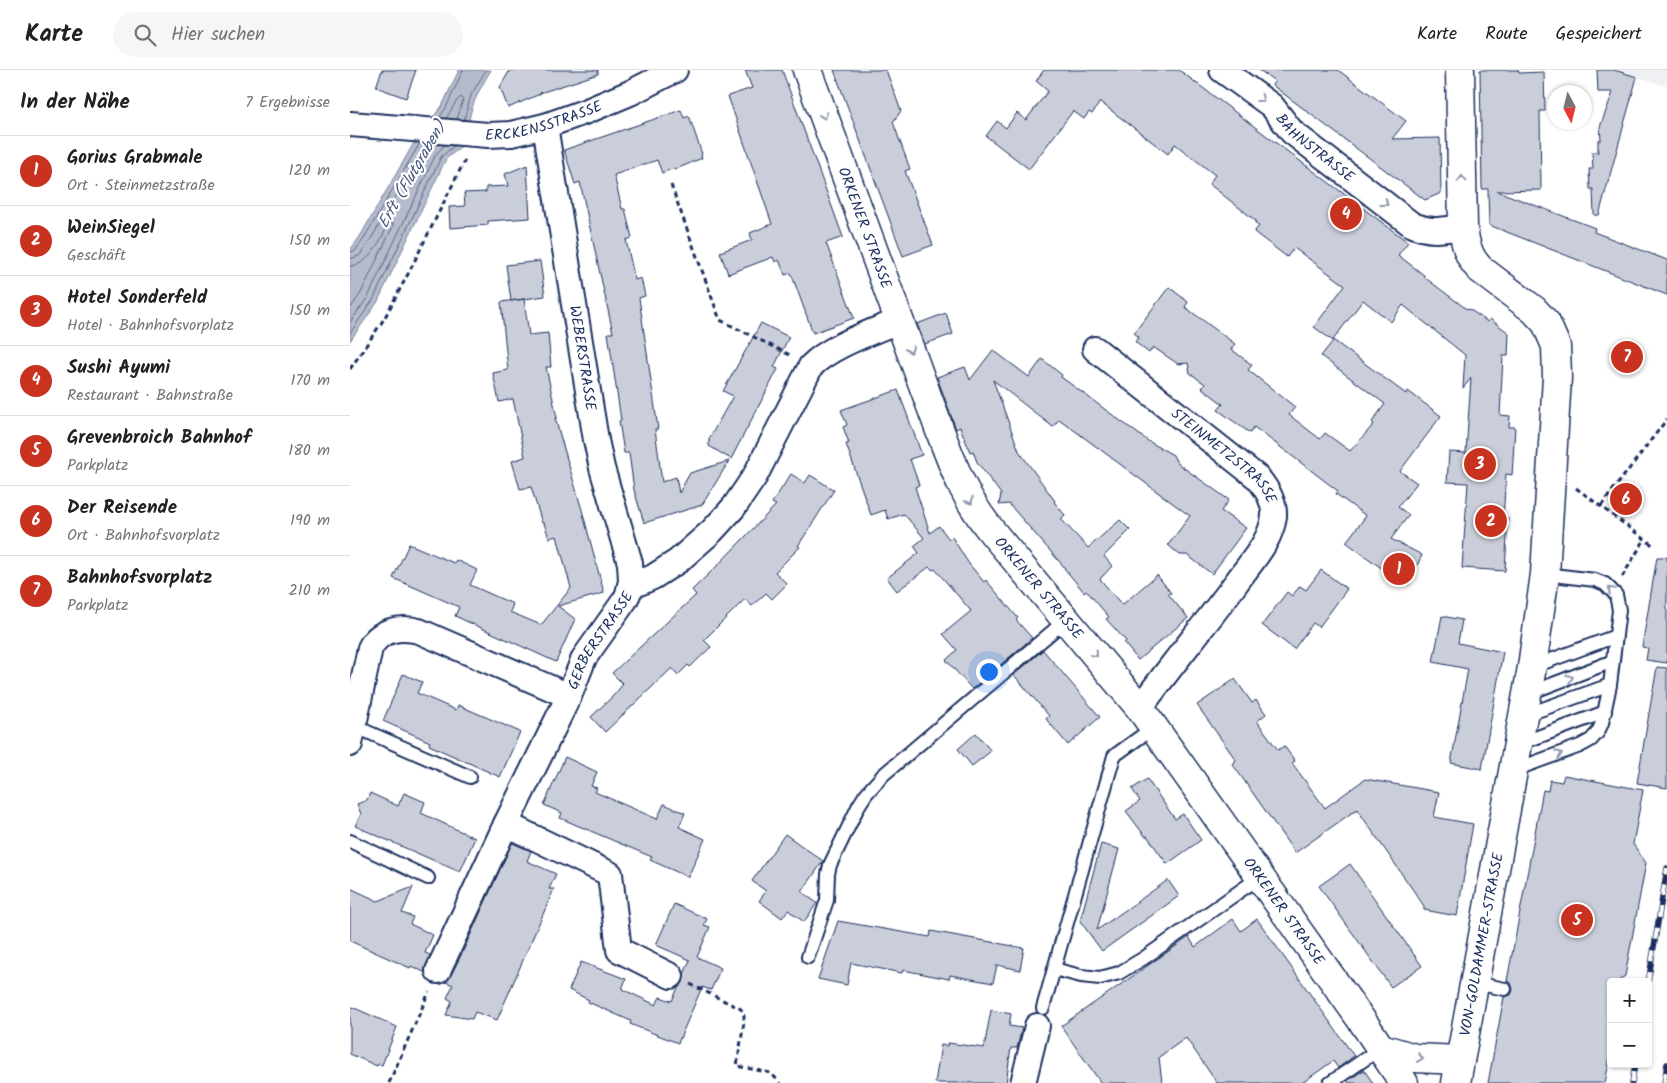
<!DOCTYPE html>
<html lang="de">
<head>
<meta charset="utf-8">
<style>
  :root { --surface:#fff; --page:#f6f6f6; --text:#202124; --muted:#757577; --line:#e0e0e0; --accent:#c8321e }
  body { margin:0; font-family:Kalam,sans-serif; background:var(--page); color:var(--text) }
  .controls { position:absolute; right:15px; bottom:15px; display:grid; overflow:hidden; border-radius:5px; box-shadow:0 1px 4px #0004 }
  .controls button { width:45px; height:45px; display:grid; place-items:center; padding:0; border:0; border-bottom:1px solid var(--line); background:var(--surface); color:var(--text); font:25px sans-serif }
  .compass { position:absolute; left:1197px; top:15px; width:45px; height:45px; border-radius:50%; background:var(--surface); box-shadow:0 1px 4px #0004; rotate:173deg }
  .you { position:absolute; left:638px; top:601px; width:18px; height:18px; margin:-12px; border:4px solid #fff; border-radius:50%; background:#1a73e8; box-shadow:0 0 0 8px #1a73e833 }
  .badge { display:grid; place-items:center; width:32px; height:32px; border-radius:50%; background:var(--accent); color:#fff; font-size:16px; font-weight:700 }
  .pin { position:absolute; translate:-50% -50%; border:2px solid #fff; box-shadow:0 1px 5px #0006 }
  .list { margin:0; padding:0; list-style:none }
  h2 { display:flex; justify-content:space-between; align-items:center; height:65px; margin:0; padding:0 20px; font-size:21px }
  h2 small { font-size:16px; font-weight:400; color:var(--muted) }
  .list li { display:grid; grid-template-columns:32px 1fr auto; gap:15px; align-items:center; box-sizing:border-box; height:70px; padding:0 20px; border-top:1px solid var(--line) }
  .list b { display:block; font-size:19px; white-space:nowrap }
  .list p { margin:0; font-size:16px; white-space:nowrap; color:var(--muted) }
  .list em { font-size:16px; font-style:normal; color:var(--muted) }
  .icon { flex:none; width:28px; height:28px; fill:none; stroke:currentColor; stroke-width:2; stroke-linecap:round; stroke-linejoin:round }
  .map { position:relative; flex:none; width:1317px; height:1013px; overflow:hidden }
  header { display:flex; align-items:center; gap:30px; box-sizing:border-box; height:70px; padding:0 25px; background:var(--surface); border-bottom:1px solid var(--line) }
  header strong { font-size:24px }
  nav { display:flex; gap:28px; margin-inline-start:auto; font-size:18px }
  .search { width:350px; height:45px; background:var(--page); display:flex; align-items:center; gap:12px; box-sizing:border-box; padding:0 18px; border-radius:28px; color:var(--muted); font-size:19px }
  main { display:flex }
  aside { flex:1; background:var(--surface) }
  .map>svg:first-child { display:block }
  .built { fill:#eff0f4 }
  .water { fill:#b5bbca; stroke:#77839f }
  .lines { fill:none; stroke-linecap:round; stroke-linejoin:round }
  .shore { stroke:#596789; stroke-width:1 }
  .building { fill:#caceda; stroke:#1b2f5e }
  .lane-casing { stroke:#1b2f5e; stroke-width:16 }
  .street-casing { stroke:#1b2f5e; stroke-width:28 }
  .secondary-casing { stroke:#1b2f5e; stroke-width:31 }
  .path { stroke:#1b2f5e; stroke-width:3; stroke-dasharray:5 4; stroke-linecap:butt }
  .lane { stroke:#fff; stroke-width:12 }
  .street { stroke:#fff; stroke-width:24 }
  .secondary { stroke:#fff; stroke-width:28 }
  .rail-casing { stroke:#1b2f5e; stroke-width:5.5 }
  .rail { stroke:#fff; stroke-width:4; stroke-dasharray:11; stroke-linecap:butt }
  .oneway { stroke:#8d97ae }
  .labels { text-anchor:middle; stroke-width:4.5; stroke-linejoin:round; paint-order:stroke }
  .street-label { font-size:15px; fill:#1b2f5e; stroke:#fff }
  .water-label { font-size:16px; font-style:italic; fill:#49597e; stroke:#fff }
</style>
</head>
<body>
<header>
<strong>Karte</strong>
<div class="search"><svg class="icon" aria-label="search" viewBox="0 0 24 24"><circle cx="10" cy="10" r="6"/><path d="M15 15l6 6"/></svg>Hier suchen</div>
<nav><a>Karte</a><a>Route</a><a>Gespeichert</a></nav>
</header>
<main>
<aside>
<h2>In der Nähe<small>7 Ergebnisse</small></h2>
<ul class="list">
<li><span class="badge">1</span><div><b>Gorius Grabmale</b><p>Ort · Steinmetzstraße</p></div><em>120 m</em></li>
<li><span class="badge">2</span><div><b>WeinSiegel</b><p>Geschäft</p></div><em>150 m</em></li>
<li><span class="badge">3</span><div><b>Hotel Sonderfeld</b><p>Hotel · Bahnhofsvorplatz</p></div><em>150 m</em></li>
<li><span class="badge">4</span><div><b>Sushi Ayumi</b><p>Restaurant · Bahnstraße</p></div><em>170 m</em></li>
<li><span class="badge">5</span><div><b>Grevenbroich Bahnhof</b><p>Parkplatz</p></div><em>180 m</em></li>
<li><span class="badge">6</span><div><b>Der Reisende</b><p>Ort · Bahnhofsvorplatz</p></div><em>190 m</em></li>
<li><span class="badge">7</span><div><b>Bahnhofsvorplatz</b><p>Parkplatz</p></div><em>210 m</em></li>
</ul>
</aside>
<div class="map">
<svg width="1317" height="1013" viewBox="0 0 1317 1013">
  <rect width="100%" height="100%" fill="#fff"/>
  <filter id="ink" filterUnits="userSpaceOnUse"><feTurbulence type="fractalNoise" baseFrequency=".02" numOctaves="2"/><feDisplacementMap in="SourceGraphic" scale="10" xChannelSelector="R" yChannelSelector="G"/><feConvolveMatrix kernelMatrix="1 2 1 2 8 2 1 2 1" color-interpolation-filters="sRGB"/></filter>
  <g filter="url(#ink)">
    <!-- built -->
    <path class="built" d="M1270 0H1317V16L1270 2Z"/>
    <!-- water -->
    <path class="water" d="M109 0H141C128 22 115 44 119 70L96 89 27 233 0 271V180L9 168 68 66 92 36Z"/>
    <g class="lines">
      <!-- shore -->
      <path class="shore" d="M89 48 96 38 113 0
        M96 48C101 42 105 31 111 27L113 30 107 49
        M114 50 121 25 136 0
        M0 182 5 181 13 170 70 73
        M0 189 9 186 18 174 77 73
        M0 196C21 195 30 169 39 154L43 153V156L11 223 0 239
        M0 252 18 227 86 84 95 75
        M0 263 23 230 91 87 105 75"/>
    </g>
    <!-- building -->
    <path class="building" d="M32 0H66L56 28 26 17Z
      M160 0H248V4L190 23V24L158 38 150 17Z
      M395 0H432L493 167 476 173 504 248 463 263 441 203 435 205 429 190 425 192 423 187 378 204 370 182 402 170 400 163 422 154 378 26 402 18Z
      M484 0H536L551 41 543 52 560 99 555 101 583 175 553 186Z
      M694 0H829L1058 172 1048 185 1075 206 1074 207 1118 240 1119 239 1138 252 1140 249 1159 263 1158 286H1153L1150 345 1160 346 1159 357H1165L1162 405 1156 404 1153 448H1158L1155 501 1112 498 1118 413 1097 412 1099 382 1116 383 1121 308 1113 318 1115 285 1053 235 1041 252 1013 230 983 270 1056 324 1058 321 1091 346 1050 401 1067 413 1048 437 1059 445 1041 469 1072 485 1058 515 1041 505 996 472 1016 446 986 424 988 421 904 357 900 363 868 340 873 334 852 318 855 314 840 303 838 293 828 294 803 277 799 283 785 272 789 267 784 263 819 217 838 232 835 237 885 274 881 279 902 295 898 300 945 337 939 345 970 369 975 363 1000 381 1024 354 1022 352 1035 334 971 286 983 271 964 257 995 215 944 178 937 187 904 162 909 156 905 153 906 151 859 114 865 105 825 74 818 84 750 32 742 44 739 42 734 49 723 41 679 99 636 66 647 51 656 58 667 43 676 50 698 21 686 11Z
      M909 0H988L1056 51 1042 69 1090 68 1091 123 1075 130 922 15 925 11Z
      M1130 0H1168L1169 3 1194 2 1195 41H1190L1191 120 1147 121 1245 158 1244 162 1317 190V225L1139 155 1138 119H1132Z
      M1247 0H1264L1287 7 1249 145H1244L1243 119H1240L1239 99H1243L1242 82H1248V70H1251L1250 57 1263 22H1248Z
      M331 40 334 48 339 46 352 84 351 85 352 88 324 100V98L312 103 307 90 264 105 272 139H275L282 168 276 170 285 210 291 208 295 226 289 228 308 359H305L312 412 326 407 329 423 340 403 379 391 352 435 294 453 284 420 279 383H274L269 351 271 350 258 263H263L230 112 225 114 214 80Z
      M177 95 180 148 138 151V155L100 158 99 137 115 136 114 123 136 122V117L158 116 155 104Z
      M190 191 195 226 161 231 156 195Z
      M174 229 179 265 198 263 201 297H196L207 348H205L232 440 254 523 208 536 225 549 206 592 105 546 109 537 43 508 59 474 104 493 106 490 127 500 120 515 163 534 160 542 191 555 221 518 207 466 199 468 194 453H192L181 417 170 419 162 391 175 387 163 329 149 332 143 303 158 300 151 232Z
      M596 243 603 264 575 274 567 254Z
      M411 253 439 267 424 297 428 299 381 389 359 376V369L383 326 373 321Z
      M643 280 679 307 692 289 712 305 711 307 798 371 823 385 827 393 879 430 871 441 896 458 862 504 837 485H830L818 475 840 446 709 349 703 357 643 310 669 381 705 431 704 432 715 445 711 449 738 478 770 450 780 460 754 486 762 496 750 509 772 535 807 505 821 523 818 524 838 548 788 590 774 573 776 571 756 549 759 547 736 520 734 522 714 498H715L659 434 649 435 651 424 627 392 623 381 620 382 610 357 606 359 587 307 615 297 620 310Z
      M548 320 572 385 560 389 569 415 565 417 580 463 589 456 599 469 602 467 619 494 634 512 636 510 668 548 666 550 682 568 622 619 596 590 607 580 593 564 621 541 585 499 583 500 579 497 547 521 537 508 569 483 564 476 574 468 554 444 538 449 535 440 521 445 496 374 499 373 493 357 497 355 491 340Z
      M441 404 455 413 460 405 484 420 448 476 450 477 425 502 437 514 422 529 416 523 402 536 395 529 354 570 361 577 340 597 338 595 328 605 322 598 255 662 241 647 264 625 273 614 262 603 346 525 342 520 365 498 426 435 422 433Z
      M1307 487H1317V593L1296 590 1298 578 1292 577Z
      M971 500 997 519 969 557 963 553 944 579 912 555 937 522 942 526 950 516 956 520Z
      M1092 546 1112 550 1108 573 1153 582 1132 699 1101 693 1118 599 1083 592Z
      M693 580 750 647 718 675 696 649 699 646 664 605Z
      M1307 597 1317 598V718L1287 713Z
      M53 604 72 612 67 623 106 640 108 635 170 662 150 707 79 675 80 672 33 651Z
      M885 609 902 633 906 630 916 644 907 651 928 680 934 676 945 691 942 693 975 738 1015 709 1089 722 1084 747 1123 754 1107 846 1074 840V836L1007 739 945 783 886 699 882 694 886 690 847 635Z
      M626 663 641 681 622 696 608 679Z
      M215 687 247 702 241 716 247 718 245 722 307 749 314 734 335 743 329 757 355 769 338 807 300 790 302 787 210 748 212 743 194 735Z
      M1214 705 1293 720 1283 774 1296 793 1275 906 1267 912H1261V982L1255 1013H1138L1154 927 1161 925 1163 920 1161 913 1157 911 1193 720 1198 721 1200 710 1212 712Z
      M797 709 825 749 833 744 851 770 817 794 797 766H795L776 741 790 731 782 719Z
      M20 723 48 736 54 723 75 732 71 743 125 768 110 802 5 756 11 744 7 734 17 730Z
      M435 764 473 791 452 822 467 833 454 852 438 840 432 848 409 831 416 821 402 811Z
      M162 773 181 781 177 791 206 804 199 819H204L147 950 125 942 122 949 96 945 102 931 97 928 103 915 96 912 100 907 114 879Z
      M751 774 769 779 747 860 818 810 829 826 752 881 730 851Z
      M1000 794 1072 896 1041 917 969 816Z
      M63 817 52 843 63 847 60 854 83 865 75 883 80 885 74 902 61 896 60 898 0 871V818L28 831Z
      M324 834 357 849 354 855 360 857 347 887 371 898 361 920 352 917 328 973 280 954 281 951 238 932 239 930 219 920 231 892 276 909 272 919 306 935 310 927 322 931 328 918 333 912 334 904 340 890 306 875Z
      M883 849 891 861 907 849 1004 986 988 998 983 991 952 1013H867L836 968 809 987 812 1013H751L711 956 839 867 845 877Z
      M488 851 580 867 581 861 674 878 670 900 647 895 643 913 600 905 599 909 553 900 552 903 501 893 497 915 468 909Z
      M0 936 47 957 32 995 28 994 27 996 0 984Z
      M641 940 661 944 659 956 672 958 667 978H661L656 1013H585L591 975 597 976 598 973 634 978Z
      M1014 1000 1023 1013H999L997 1011Z"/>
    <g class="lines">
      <defs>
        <path id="lane" d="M1182 597 1266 566
          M1177 624 1263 591
          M1173 646 1260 615
          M4 656 120 707
          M1169 674 1255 642
          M1164 700 1230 676 1241 670 1248 662 1252 653 1260 615 1269 540 1266 525 1255 514 1245 510 1195 504
          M0 771 78 808
          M458 887 477 830 478 804 480 795 509 735 516 724 533 705 716 550
          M704 899 731 906 750 908 769 903 794 888 910 807
          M1125 913 1155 919
          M693 938 764 686 804 657
          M980 1013 1031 978"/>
        <g id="street">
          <path id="s1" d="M872 0 922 36 942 62 1061 154C1080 163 1093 160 1113 157"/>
          <path id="s2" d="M0 54 138 65 161 64 195 56 237 41 280 23 325 0"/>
          <path id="s3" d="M745 279 908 408C917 419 925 432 924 446 921 472 900 493 886 513 855 555 821 595 790 638"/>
          <path d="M280 517 303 507 328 491 362 461 384 437 405 406 461 296C482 275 523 262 550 250"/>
          <path d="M219 626 156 754 260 804 269 880 321 906"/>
          <path id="s4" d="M0 674 20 578C29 560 50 556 69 561L219 626 234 588 275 530 278 524 281 511 280 493 252 398 246 370 195 56"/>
          <path d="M88 901 156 754"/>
          <path d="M673 1013 687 956"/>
        </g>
        <g id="secondary">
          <path id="s5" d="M457 0 590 361C605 401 615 429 643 463L790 638 1015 955 1054 1013"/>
          <path d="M1031 978 1065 988 1110 990"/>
          <path id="s6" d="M1106 1013 1182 597 1195 504 1207 308 1206 276 1196 253 1184 240 1130 199C1118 187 1115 173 1113 157L1110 0"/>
        </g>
      </defs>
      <!-- lane casing -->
      <use href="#lane" class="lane-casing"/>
      <!-- street casing -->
      <use href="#street" class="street-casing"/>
      <!-- secondary casing -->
      <use href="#secondary" class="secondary-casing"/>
      <!-- path -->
      <path class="path" d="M321 115 370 250 440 285
        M0 299 34 249 58 204 116 88
        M1226 418 1304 476
        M1251 436 1317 349
        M1272 507 1295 469
        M340 914 391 939 394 946V952L387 996 421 1003 430 1013
        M39 1013 79 922"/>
      <!-- lane -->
      <use href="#lane" class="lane"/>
      <!-- street -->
      <use href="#street" class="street"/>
      <!-- secondary -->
      <use href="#secondary" class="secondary"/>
      <defs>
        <path id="rail" d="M1298 913 1317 798
          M1282 1013 1285 994
          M1314 1013 1317 994"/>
      </defs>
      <!-- rail casing -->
      <use href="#rail" class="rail-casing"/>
      <!-- rail -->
      <use href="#rail" class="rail"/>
    </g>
    <!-- one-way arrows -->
    <defs><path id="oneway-chevron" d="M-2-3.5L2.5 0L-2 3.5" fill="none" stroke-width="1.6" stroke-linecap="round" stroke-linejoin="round" transform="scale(1.25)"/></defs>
    <g class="oneway">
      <use href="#oneway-chevron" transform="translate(911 29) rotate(36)"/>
      <use href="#oneway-chevron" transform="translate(474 46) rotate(70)"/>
      <use href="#oneway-chevron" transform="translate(1112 109) rotate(-91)"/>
      <use href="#oneway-chevron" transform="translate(1035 133) rotate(38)"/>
      <use href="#oneway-chevron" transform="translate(560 280) rotate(70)"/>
      <use href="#oneway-chevron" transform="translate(620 431) rotate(60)"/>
      <use href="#oneway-chevron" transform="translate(1261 520) rotate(-135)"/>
      <use href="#oneway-chevron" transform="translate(745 584) rotate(50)"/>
      <use href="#oneway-chevron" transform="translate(1220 608) rotate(-21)"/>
      <use href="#oneway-chevron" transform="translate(1209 684) rotate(-20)"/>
      <use href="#oneway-chevron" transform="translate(1070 988) rotate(8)"/>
    </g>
  </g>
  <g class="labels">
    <!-- street labels -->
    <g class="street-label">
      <text dy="5" stroke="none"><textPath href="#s2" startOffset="196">ERCKENSSTRASSE</textPath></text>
      <text dy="5" stroke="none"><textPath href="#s1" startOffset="122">BAHNSTRASSE</textPath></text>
      <text dy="5" stroke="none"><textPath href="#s5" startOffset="168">ORKENER STRASSE</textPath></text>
      <text transform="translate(233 288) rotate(81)" y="5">WEBERSTRASSE</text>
      <text dy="5" stroke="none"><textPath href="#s3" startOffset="168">STEINMETZSTRASSE</textPath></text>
      <text dy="5" stroke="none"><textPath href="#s5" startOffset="572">ORKENER STRASSE</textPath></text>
      <text dy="5" stroke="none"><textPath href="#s4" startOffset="382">GERBERSTRASSE</textPath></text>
      <text dy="5" stroke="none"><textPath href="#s5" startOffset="978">ORKENER STRASSE</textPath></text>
      <text dy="5" stroke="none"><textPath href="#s6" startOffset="141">VON-GOLDAMMER-STRASSE</textPath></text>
    </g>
    <!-- water labels -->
    <g class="water-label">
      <text transform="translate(61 104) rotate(-60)" y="6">Erft (Flutgraben)</text>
    </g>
  </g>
</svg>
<div class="controls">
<button>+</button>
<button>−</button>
</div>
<svg class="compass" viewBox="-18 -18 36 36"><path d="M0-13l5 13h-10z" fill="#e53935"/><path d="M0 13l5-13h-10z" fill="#757577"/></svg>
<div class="you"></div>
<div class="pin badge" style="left:1049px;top:499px">1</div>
<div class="pin badge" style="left:1141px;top:451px">2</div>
<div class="pin badge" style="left:1130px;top:394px">3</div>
<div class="pin badge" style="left:996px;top:144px">4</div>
<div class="pin badge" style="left:1227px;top:850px">5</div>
<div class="pin badge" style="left:1276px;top:429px">6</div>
<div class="pin badge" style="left:1277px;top:287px">7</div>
</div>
</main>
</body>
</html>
